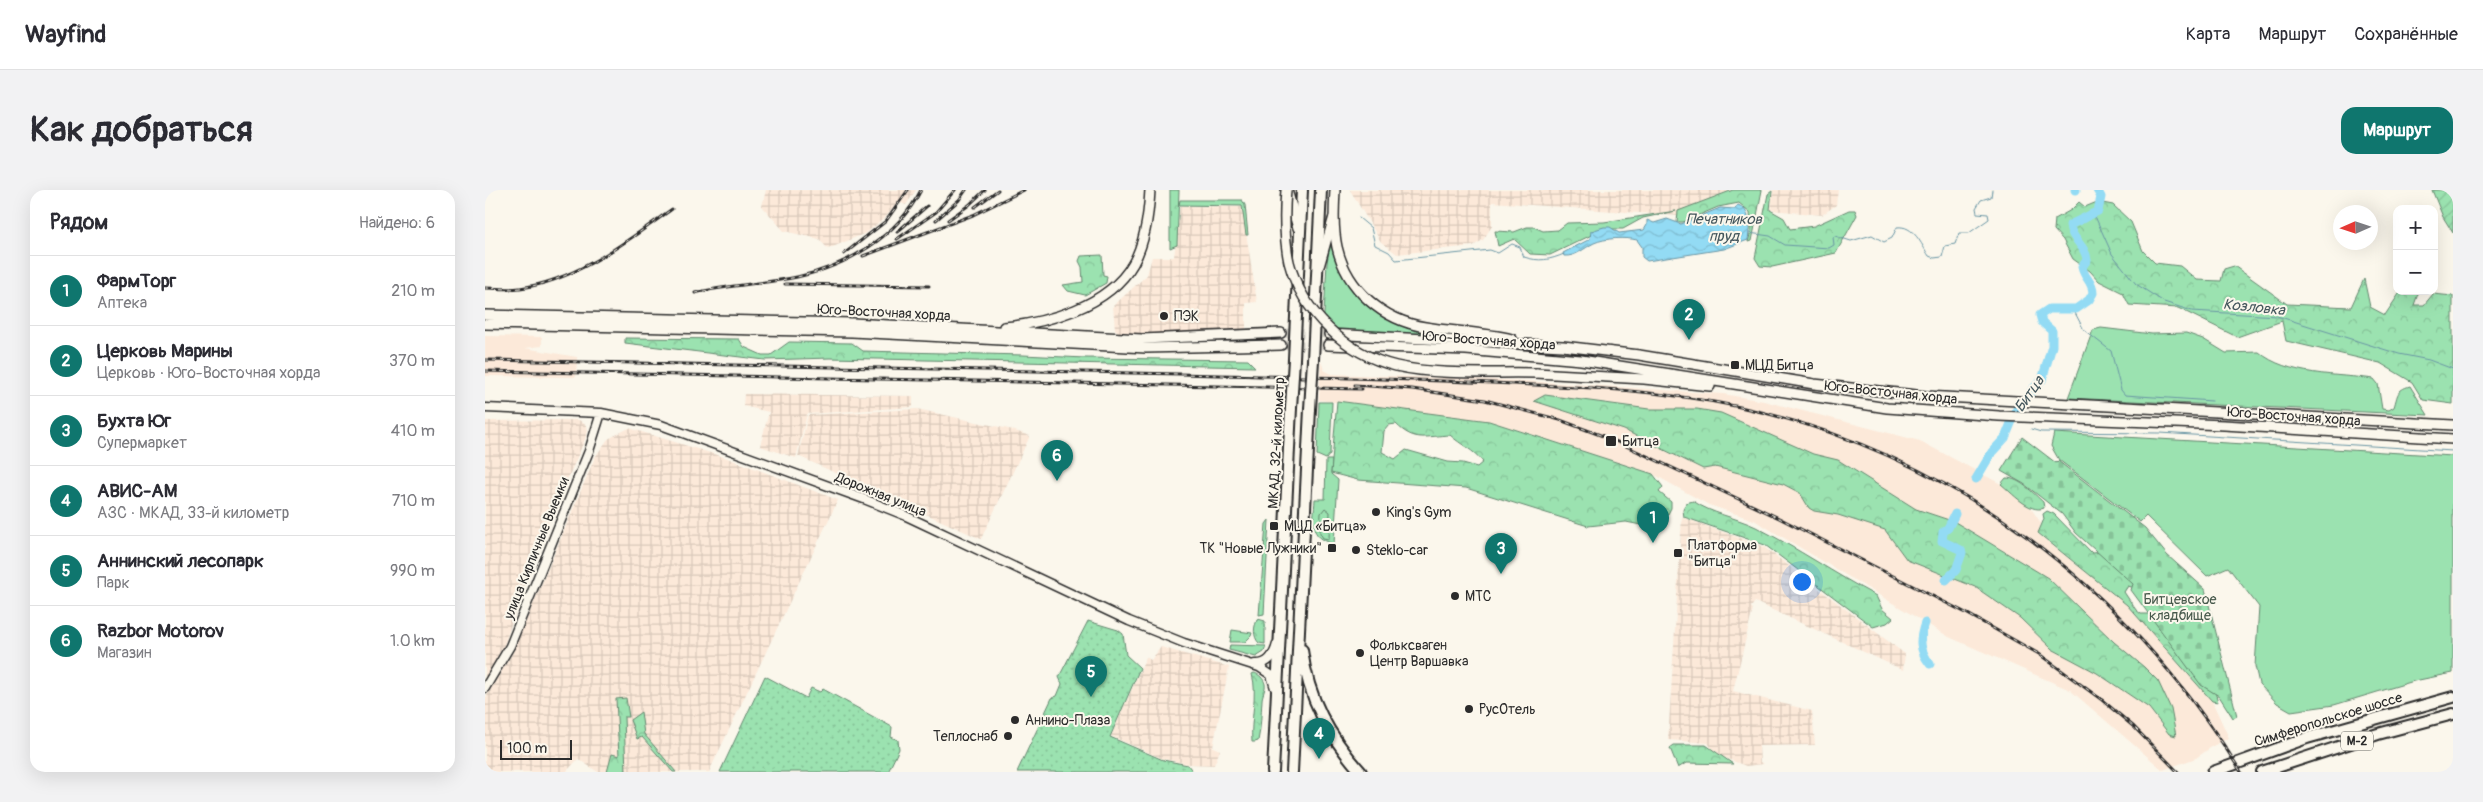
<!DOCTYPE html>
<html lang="ru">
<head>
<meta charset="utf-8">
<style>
  :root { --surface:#fff; --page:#f2f2f3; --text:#2b2b33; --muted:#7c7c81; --line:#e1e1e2; --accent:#0f766e }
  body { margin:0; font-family:Pangolin,sans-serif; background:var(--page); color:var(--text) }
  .controls { position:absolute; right:15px; top:15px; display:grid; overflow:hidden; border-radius:10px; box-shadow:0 5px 20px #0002 }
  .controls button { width:45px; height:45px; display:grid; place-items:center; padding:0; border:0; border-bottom:1px solid var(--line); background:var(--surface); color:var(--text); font:25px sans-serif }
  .compass { position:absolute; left:1848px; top:15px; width:45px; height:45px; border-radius:50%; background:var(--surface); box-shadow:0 5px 20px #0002; rotate:267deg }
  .scale { position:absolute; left:15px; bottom:12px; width:72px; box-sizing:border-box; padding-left:5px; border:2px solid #2b2b2b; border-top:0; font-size:14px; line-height:18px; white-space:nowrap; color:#2b2b2b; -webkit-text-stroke:4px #fbf7ec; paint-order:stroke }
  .you { position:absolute; left:1316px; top:391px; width:18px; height:18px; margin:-12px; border:4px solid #fff; border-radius:50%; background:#1a73e8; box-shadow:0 0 0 8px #1a73e833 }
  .badge { display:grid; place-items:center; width:32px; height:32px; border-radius:50%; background:var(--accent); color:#fff; font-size:16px; font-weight:700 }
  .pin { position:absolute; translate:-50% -41px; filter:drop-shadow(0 1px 2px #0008) }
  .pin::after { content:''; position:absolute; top:26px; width:18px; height:15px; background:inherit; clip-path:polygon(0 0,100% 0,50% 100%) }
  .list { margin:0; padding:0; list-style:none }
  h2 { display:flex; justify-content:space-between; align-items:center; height:65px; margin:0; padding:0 20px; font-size:21px }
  h2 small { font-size:16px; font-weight:400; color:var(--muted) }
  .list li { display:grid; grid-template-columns:32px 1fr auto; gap:15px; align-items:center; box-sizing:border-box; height:70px; padding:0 20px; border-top:1px solid var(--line) }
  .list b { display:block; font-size:19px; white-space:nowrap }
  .list p { margin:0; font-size:16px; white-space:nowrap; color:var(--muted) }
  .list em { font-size:16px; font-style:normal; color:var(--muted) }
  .map { position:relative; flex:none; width:1968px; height:582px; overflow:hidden; border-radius:15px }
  header { display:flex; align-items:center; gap:30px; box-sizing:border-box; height:70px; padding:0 25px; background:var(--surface); border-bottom:1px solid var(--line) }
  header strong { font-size:24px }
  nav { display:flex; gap:28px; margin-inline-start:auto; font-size:18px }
  .intro { display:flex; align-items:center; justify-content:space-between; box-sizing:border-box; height:120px; padding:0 30px }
  h1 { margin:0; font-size:35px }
  .button { padding:12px 22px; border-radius:15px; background:var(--accent); color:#fff; font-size:18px; font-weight:700 }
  main { display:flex; gap:30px; padding:0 30px }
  aside { flex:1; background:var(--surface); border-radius:15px; box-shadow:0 5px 20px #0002 }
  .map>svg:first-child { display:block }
  .built { fill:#fce9d9; fill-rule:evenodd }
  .industrial { fill:url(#industrial-grid) }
  .grass { fill:#9be2b0; stroke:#63866e }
  .forest { fill:url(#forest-crowns); stroke:#63866e; fill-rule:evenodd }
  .cemetery { fill:url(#cemetery-stones); stroke:#63866e }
  .park { fill:url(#park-dots); stroke:#63866e }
  .garden { fill:url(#garden-furrows); stroke:#63866e }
  .water { fill:url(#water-waves); stroke:#6995a4 }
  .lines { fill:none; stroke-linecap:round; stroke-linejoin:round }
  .stream { stroke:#6995a4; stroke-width:1 }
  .river { stroke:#93dbf4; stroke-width:9 }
  .primary-tunnel { stroke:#d1cec5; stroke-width:9; stroke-dasharray:9 4.5; stroke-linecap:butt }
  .secondary-casing { stroke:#2b2b2b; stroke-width:11 }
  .primary-casing { stroke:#2b2b2b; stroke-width:12 }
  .highway-casing { stroke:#2b2b2b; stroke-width:14 }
  .secondary { stroke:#fbf7ec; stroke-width:8 }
  .primary { stroke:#fbf7ec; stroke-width:9 }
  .highway { stroke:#fbf7ec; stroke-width:10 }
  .rail-casing { stroke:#2b2b2b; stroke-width:3 }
  .rail { stroke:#fbf7ec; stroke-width:1; stroke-dasharray:4; stroke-linecap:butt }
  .primary-bridge-casing { stroke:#2b2b2b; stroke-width:12; stroke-linecap:butt }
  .highway-bridge-casing { stroke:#2b2b2b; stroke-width:14; stroke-linecap:butt }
  .primary-bridge { stroke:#fbf7ec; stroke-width:9 }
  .highway-bridge { stroke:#fbf7ec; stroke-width:10 }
  .poi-dot { fill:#2b2b2b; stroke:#fbf7ec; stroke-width:2 }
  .labels { text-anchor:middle; stroke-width:4; stroke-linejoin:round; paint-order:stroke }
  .shield { fill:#fbf7ec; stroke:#696865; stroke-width:1 }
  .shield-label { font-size:12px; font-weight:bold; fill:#2b2b2b }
  .street-label { font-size:14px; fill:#2b2b2b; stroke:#fbf7ec }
  .poi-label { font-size:14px; fill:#2b2b2b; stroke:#fbf7ec; text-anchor:start }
  .park-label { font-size:14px; fill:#47594c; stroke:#fbf7ec }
  .water-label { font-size:15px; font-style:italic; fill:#45575d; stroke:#fbf7ec }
</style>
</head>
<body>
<header>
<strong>Wayfind</strong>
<nav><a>Карта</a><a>Маршрут</a><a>Сохранённые</a></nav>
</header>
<div class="intro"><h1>Как добраться</h1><a class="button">Маршрут</a></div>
<main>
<aside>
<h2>Рядом<small>Найдено: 6</small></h2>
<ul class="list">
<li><span class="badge">1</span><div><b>ФармТорг</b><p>Аптека</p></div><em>210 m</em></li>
<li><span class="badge">2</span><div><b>Церковь Марины</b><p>Церковь · Юго-Восточная хорда</p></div><em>370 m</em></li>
<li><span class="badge">3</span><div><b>Бухта Юг</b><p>Супермаркет</p></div><em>410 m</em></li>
<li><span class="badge">4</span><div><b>АВИС-АМ</b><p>АЗС · МКАД, 33-й километр</p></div><em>710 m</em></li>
<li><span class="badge">5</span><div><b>Аннинский лесопарк</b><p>Парк</p></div><em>990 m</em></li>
<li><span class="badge">6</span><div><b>Razbor Motorov</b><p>Магазин</p></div><em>1.0 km</em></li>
</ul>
</aside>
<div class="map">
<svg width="1968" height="582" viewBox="0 0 1968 582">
  <defs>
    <pattern id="industrial-grid" width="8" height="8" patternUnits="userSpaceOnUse" patternTransform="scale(1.25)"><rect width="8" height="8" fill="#fce9d9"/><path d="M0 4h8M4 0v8" fill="none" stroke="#d8c8ba"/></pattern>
    <pattern id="forest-crowns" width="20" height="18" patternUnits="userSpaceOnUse" patternTransform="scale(1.25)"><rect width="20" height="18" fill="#9be2b0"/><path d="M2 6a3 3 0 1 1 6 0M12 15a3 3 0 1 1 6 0" fill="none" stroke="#86c298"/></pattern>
    <pattern id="cemetery-stones" width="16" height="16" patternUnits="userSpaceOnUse" patternTransform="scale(1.25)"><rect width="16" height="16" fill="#9be2b0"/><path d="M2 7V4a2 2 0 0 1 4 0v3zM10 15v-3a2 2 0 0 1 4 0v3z" fill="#86c298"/></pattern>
    <pattern id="park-dots" width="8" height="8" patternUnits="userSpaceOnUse" patternTransform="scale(1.25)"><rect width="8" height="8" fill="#9be2b0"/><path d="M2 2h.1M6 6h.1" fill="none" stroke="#86c298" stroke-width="1.8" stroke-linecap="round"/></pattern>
    <pattern id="garden-furrows" width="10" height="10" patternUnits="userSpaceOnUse" patternTransform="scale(1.25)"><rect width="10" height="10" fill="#9be2b0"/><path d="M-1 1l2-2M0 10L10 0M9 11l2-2" fill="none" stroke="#86c298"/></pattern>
    <pattern id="water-waves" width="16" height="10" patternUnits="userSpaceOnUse" patternTransform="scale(1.25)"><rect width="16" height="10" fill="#93dbf4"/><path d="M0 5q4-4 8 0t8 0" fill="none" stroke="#7fbcd1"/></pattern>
  </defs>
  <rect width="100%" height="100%" fill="#fbf7ec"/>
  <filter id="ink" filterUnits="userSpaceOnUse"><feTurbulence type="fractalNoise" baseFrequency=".02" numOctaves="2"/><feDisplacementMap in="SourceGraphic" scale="10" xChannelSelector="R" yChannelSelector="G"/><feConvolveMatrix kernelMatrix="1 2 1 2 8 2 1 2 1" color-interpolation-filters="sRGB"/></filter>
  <g filter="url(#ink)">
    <!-- built -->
    <path class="built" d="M0 146 57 147V156L40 158 92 167 91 187 0 186Z
      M836 171 839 180 847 184 1042 191 1238 204 1279 211 1435 251 1516 294 1545 317 1556 333 1553 344 1642 415 1727 511 1744 548 1728 556 1711 568 1678 580 1585 500 1464 447 1269 330 1224 315 1168 284 1004 231 834 210ZM1060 205 1164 219 1328 264 1364 276 1398 300 1431 319 1470 332 1563 388 1629 452 1659 477 1684 544 1664 518 1612 483 1567 459 1535 428 1490 397 1428 372 1414 360 1400 340 1353 325 1329 321 1315 303 1298 294 1230 277 1218 279 1139 240 1050 211Z"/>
    <!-- industrial -->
    <path class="industrial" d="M281 0H431L421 15 413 12 400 28 381 43 343 59 334 49 299 41 277 16Z
      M865 0H1247L1195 26 1007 12V36L998 50 988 56 912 64 896 52Z
      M1288 0H1353L1351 15 1337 25 1286 20Z
      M695 16 757 17 772 112 761 113V139L697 143H634L630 139 628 116 662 85 667 67H689Z
      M259 204 428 206V217L322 224 311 268 275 256 284 222 258 216Z
      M432 219 524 239 545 246 496 349 313 266 323 225Z
      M94 230 102 236 103 241 101 247 55 352 19 455 0 488V231Z
      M144 238 242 268 353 310 224 582H113L93 569 81 582H0V509L28 462 110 267 123 249Z
      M1197 327 1279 357 1420 464 1418 480 1270 412 1266 417 1268 419 1248 501 1327 521 1330 555 1274 556 1275 572 1278 574 1261 576 1232 565 1223 553 1183 550Z
      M676 457 744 477 728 557 735 560 729 575 703 574 678 569 626 546 661 467 666 470Z"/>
    <!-- grass -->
    <path class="grass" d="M695 10H757L760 15 763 45H761L757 16 694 15Z
      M846 47C864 134 920 139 997 147L838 140 842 73Z
      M1616 138 1667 144 1701 143 1718 149 1741 163 1774 162C1802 186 1853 184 1889 189L1893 194 1897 219 1904 220 1909 217C1913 205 1911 200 1925 196L1943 225 1583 208 1608 140Z
      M834 212H847L845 264 841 269 832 265Z
      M1569 243 1968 266V483L1929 491 1849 515 1806 521 1792 513 1774 494 1770 476 1774 417 1743 377 1722 386 1661 326 1655 332 1574 270 1566 256Z
      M841 270H847L846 284 853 290 849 354C822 346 829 333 830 309H840Z
      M784 330 779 424 774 425 781 334Z
      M747 440 767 443 766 446 760 452H745Z
      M745 455 781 456 779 462 771 467 744 460Z"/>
    <!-- forest -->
    <path class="forest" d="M685 0H694L692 55 685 58Z
      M1248 0H1277L1267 51 1263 52 1266 41 1265 22 1254 13 1233 17 1198 32H1192L1193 21Z
      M1287 1 1285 20 1299 28 1305 39 1329 36 1364 20H1370L1372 25 1351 63 1287 77 1275 76 1270 68 1283 4Z
      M1594 12 1600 17 1612 12 1628 15 1646 32 1658 61 1670 73 1695 76 1712 90 1736 91 1739 79 1749 76 1802 114 1866 117 1879 89 1885 117 1900 125 1916 101H1934L1929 115H1939L1948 104 1968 106V214L1938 210 1927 192 1895 173 1801 151 1797 131 1752 147 1693 118 1644 115 1638 103 1614 91 1605 81 1588 69 1578 50 1569 40 1570 29 1586 20Z
      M1191 21 1158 28 1138 39H1119L1065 65 1045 64 1029 49 1013 56 1010 41 1029 42 1042 37H1049L1058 41 1073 40 1082 33 1119 32Z
      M617 65 618 85 622 86 621 93 600 105 583 101 578 95 598 92 597 77 594 71 596 66Z
      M140 148 254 149 259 157 277 165H286L304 152 367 153 378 161 538 165 600 168 763 170 770 177 345 168 280 170 140 153Z
      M1060 205 1164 219H1212L1236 223 1328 264 1353 270 1431 319 1470 332 1563 388 1629 452 1659 477 1673 491 1686 519 1691 546 1684 544 1664 518 1612 483 1567 459 1535 428 1490 397 1422 370 1400 340 1353 325 1329 321 1324 318 1315 303 1298 294 1230 277 1218 279 1139 240 1049 211Z
      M852 211 1004 231 1168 284 1178 297 1174 302 1186 312V318L1183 324H1177L1171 338 1141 332 1103 336 981 298 873 290 846 283ZM911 234C930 253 941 246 965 245 976 255 989 260 998 272L992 277 978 273 963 272 921 260 910 269 897 262 899 241 904 235Z
      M1521 288C1535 288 1548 303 1558 312L1559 318C1545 324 1526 302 1516 294Z
      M1208 311C1227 324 1250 327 1271 337 1312 358 1350 384 1391 406L1397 419 1408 428 1402 433 1388 437 1280 355 1199 327 1198 320 1201 313Z
      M840 318 845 322 844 349 838 348 835 343 836 323Z
      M1562 321 1569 324 1607 363 1622 362 1651 387 1650 398 1643 396 1639 402 1651 420 1656 424H1664L1714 447 1733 512 1727 511 1642 415 1553 343 1559 329 1558 324Z
      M773 429 780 431V454L774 453C768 447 768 436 773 429Z
      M769 483C774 484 779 489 780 494 781 499 777 505 777 510 776 524 776 537 773 551L770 552H767C765 530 773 505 767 484Z
      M141 508 144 527H139L141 582H122L127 564 134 566 131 509Z
      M156 522 159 544 191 582H188L157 547 152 549 145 530Z
      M1189 555H1221L1248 574 1201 573 1193 578 1185 558Z"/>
    <!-- cemetery -->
    <path class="cemetery" d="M1537 247 1571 273 1573 271 1660 338 1682 365 1720 399 1752 526 1748 528 1734 506 1716 495 1646 400 1648 394 1591 343 1577 324 1539 294 1516 281Z"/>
    <!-- park -->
    <path class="park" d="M603 431 633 440 638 444 641 465 655 478 625 547 678 570 703 575 708 582H532L567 508 572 506 577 494 574 487Z
      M280 486 321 508 326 498 335 502 338 499 407 537 406 547 413 550 414 559 403 582H235Z"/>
    <!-- garden -->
    <path class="garden" d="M1947 0H1968V43L1958 27Z"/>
    <!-- water -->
    <path class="water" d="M1253 15C1266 20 1265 37 1263 50L1239 59 1162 71 1157 67V57L1152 50C1140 47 1120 48 1109 53 1099 58 1091 67 1079 66L1078 63 1105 49 1106 41 1119 37H1125L1134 43 1159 40 1162 35V30L1169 33 1182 29 1196 34 1235 18 1250 19Z"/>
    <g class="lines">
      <!-- stream -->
      <path class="stream" d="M1609 24 1627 64 1651 94 1679 112 1707 121 1792 126 1914 164 1944 170 1968 179
        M874 28 886 38 890 55 904 62 911 70 1005 60 1013 63 1027 54 1035 57 1039 67C1054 72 1065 70 1079 64
        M1264 43 1285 46 1300 55 1344 58 1349 55 1348 47 1350 46 1366 51 1387 45 1399 52 1407 48 1412 37C1429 35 1436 54 1444 66L1449 68 1457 67 1460 56 1470 54 1474 43H1484L1504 29 1503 24 1492 23 1491 18 1496 10 1506 7 1507 0
        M1588 119 1599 140 1626 161 1636 200 1640 205 1727 211
        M1546 239 1556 242 1675 243 1968 261"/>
      <!-- river -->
      <path class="river" d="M1590 0H1591
        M1491 289 1507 262 1520 248 1534 214 1545 206 1547 200 1557 190 1567 156V141L1557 132 1555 125 1564 119H1591L1604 110 1608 103C1608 92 1599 88 1597 77L1602 70C1601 55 1586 50 1585 35L1613 21 1616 7 1612 0
        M1461 390 1471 380 1477 363 1476 360 1457 351 1458 342 1463 338 1470 324
        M1440 433C1434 450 1434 460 1445 474"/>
      <!-- primary-tunnel -->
      <path class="primary-tunnel" d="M796 143 844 144
        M796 155H843"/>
      <defs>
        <path id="secondary" d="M835 75 848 28
          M0 218 116 223 176 235 379 309 419 325 644 431 699 453 774 477 786 485 790 498
          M770 474C783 475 789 466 792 454
          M0 498 25 456 104 261 116 223"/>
        <path id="primary" d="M802 0 813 38
          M850 0C849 19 848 38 852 57 862 100 898 130 940 137 969 142 998 142 1027 149
          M0 125 367 133 657 149 796 143
          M0 134 367 142 661 158 796 155
          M519 137C544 135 567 129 590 120 648 96 662 60 665 0
          M844 144 1078 156 1154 165 1329 194 1441 206 1968 235
          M843 155 981 160 1096 170 1402 218 1514 226 1739 235 1968 249
          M1051 183 1159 189 1225 196"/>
        <path id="highway" d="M809 169 817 0
          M828 170 836 0
          M817 460C823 509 844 546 876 582
          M788 582 806 218
          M807 582 825 219
          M1728 582 1822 548 1968 507
          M1777 582 1893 544 1968 524"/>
      </defs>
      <!-- secondary casing -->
      <use href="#secondary" class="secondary-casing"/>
      <!-- primary casing -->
      <use href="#primary" class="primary-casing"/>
      <!-- highway casing -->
      <use href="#highway" class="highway-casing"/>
      <!-- secondary -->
      <use href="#secondary" class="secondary"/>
      <!-- primary -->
      <use href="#primary" class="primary"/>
      <!-- highway -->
      <use href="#highway" class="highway"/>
      <defs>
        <path id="rail" d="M490 17 513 0
          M451 30 474 10 481 0
          M463 30 484 15 500 0
          M412 42 442 16
          M412 49 451 22 470 0
          M359 64 401 31 423 0
          M378 66 488 25 539 0
          M300 94 444 96
          M0 98C11 98 23 100 35 98 91 91 142 51 187 19
          M210 103C243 95 278 94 312 87 362 76 412 47 436 0
          M0 170C232 175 463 179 695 184 806 187 917 188 1028 194 1104 197 1180 201 1255 217 1469 264 1642 397 1756 582
          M0 181 877 199
          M870 195 927 199 1000 210 1075 230 1126 249 1294 328 1481 423 1554 464 1617 510 1649 537 1693 582"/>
      </defs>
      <!-- rail casing -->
      <use href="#rail" class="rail-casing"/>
      <!-- rail -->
      <use href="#rail" class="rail"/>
      <defs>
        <path id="primary-bridge" d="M801 0C799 24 799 48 804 72 817 122 861 164 911 176 956 186 1005 182 1051 183"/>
        <path id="highway-bridge" d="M806 218 809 169
          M825 219 828 170"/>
      </defs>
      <!-- primary-bridge casing -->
      <use href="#primary-bridge" class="primary-bridge-casing"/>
      <!-- highway-bridge casing -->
      <use href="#highway-bridge" class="highway-bridge-casing"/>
      <!-- primary-bridge -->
      <use href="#primary-bridge" class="primary-bridge"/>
      <!-- highway-bridge -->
      <use href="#highway-bridge" class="highway-bridge"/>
    </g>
  </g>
  <!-- markers -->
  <g class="poi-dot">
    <circle cx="679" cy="126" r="5"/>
    <rect x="1245" y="170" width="10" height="10" rx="2.5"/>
    <rect x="1120" y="245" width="12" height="12" rx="2.5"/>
    <circle cx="891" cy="322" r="5"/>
    <rect x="784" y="331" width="10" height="10" rx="2.5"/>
    <rect x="842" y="353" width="10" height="10" rx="2.5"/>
    <circle cx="871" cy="360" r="5"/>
    <rect x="1188" y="358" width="10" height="10" rx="2.5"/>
    <circle cx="970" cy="406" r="5"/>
    <circle cx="875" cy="463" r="5"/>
    <circle cx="984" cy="519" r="5"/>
    <circle cx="530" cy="530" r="5"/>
    <circle cx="523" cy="546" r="5"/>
  </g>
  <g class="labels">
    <!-- shield labels -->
    <rect class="shield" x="1856" y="541.5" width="32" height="19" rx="4"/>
    <g class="shield-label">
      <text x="1872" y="555">М-2</text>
    </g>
    <!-- street labels -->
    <g class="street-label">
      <text transform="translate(399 122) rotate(3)" y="5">Юго-Восточная хорда</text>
      <text transform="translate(1004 150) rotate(4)" y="5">Юго-Восточная хорда</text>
      <text transform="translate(1406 202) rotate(6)" y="5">Юго-Восточная хорда</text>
      <text transform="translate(1809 226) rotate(4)" y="5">Юго-Восточная хорда</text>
      <text transform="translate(791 253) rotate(-87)" y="5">МКАД, 32-й километр</text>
      <text transform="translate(396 304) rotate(22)" y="5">Дорожная улица</text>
      <text transform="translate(51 358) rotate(-68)" y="5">улица Кирпичные Выемки</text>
      <text transform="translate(1843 529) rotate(-17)" y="5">Симферопольское шоссе</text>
    </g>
    <!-- poi labels -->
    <g class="poi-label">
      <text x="689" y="131">ПЭК</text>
      <text x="1260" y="180">МЦД Битца</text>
      <text x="1137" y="256">Битца</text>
      <text x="901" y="327">King's Gym</text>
      <text x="799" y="341">МЦД «Битца»</text>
      <text x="1203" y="360">Платформа<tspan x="1203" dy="16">"Битца"</tspan></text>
      <text x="837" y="363" text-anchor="end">ТК "Новые Лужники"</text>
      <text x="881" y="365">Steklo-car</text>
      <text x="980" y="411">МТС</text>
      <text x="885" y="460">Фольксваген<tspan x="885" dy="16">Центр Варшавка</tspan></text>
      <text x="994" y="524">РусОтель</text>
      <text x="540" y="535">Аннино-Плаза</text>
      <text x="513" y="551" text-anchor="end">Теплоснаб</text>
    </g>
    <!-- park labels -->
    <g class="park-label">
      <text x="1695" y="414">Битцевское<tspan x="1695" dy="16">кладбище</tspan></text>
    </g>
    <!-- water labels -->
    <g class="water-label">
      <text x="1239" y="34">Печатников<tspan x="1239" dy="17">пруд</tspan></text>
      <text transform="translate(1769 117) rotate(6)" y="5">Козловка</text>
      <text transform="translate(1544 204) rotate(-55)" y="5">Битца</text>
    </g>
  </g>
</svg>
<div class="controls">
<button>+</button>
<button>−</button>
</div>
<svg class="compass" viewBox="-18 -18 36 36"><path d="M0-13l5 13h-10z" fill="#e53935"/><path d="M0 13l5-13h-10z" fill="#7c7c81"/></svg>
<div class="scale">100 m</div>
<div class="you"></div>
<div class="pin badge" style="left:1168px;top:353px">1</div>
<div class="pin badge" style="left:1204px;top:150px">2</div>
<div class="pin badge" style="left:1016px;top:384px">3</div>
<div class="pin badge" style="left:834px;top:569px">4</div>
<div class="pin badge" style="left:606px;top:507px">5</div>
<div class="pin badge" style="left:572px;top:291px">6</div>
</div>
</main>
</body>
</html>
